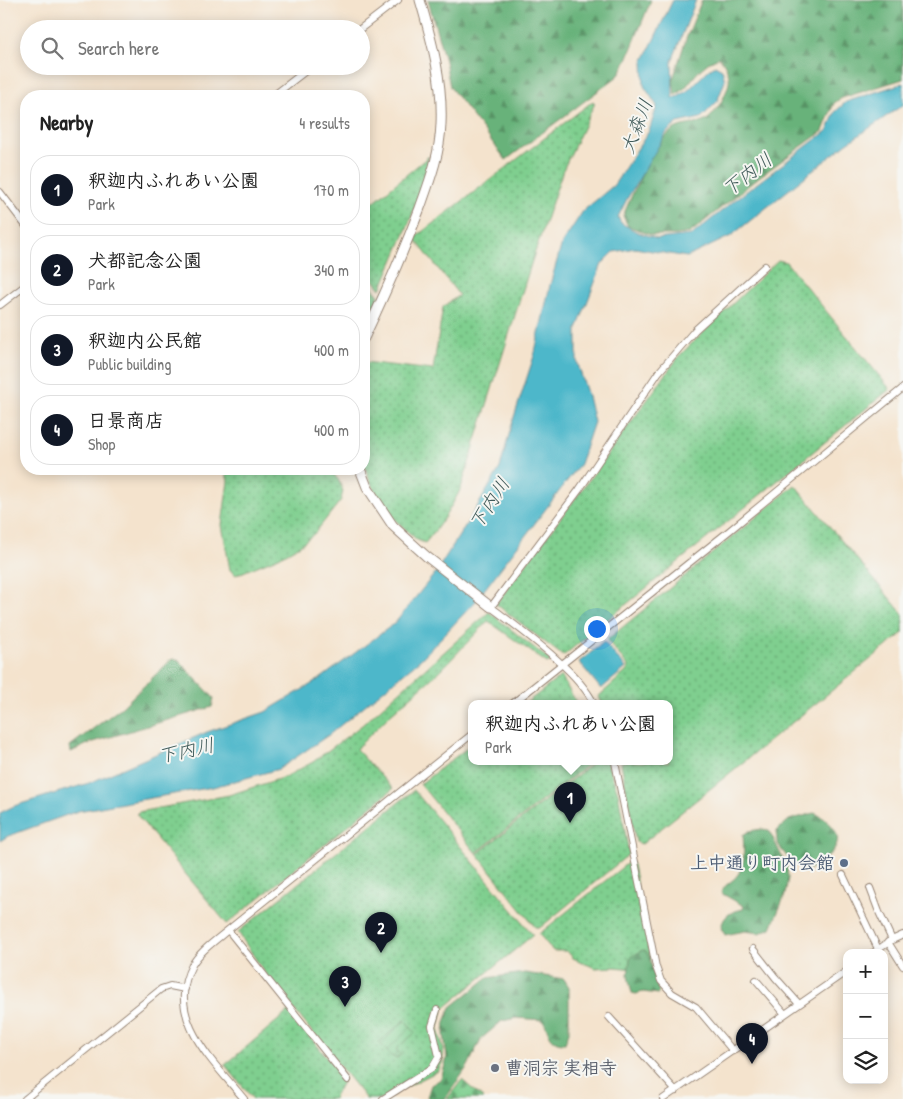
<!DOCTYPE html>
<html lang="en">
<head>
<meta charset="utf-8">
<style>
  :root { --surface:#fff; --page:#f6f6f6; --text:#222; --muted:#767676; --line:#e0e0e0; --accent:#111827 }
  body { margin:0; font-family:"Patrick Hand","Klee One",sans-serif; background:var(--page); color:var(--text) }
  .controls { position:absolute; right:15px; bottom:15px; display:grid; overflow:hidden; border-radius:10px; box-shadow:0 2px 12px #0003 }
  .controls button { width:45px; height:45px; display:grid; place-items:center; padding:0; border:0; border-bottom:1px solid var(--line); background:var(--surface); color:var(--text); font:25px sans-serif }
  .you { position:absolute; left:596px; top:628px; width:18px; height:18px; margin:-12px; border:4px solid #fff; border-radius:50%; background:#1a73e8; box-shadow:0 0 0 8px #1a73e833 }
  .badge { display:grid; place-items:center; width:32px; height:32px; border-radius:50%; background:var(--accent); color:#fff; font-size:16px; font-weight:700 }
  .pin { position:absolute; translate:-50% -41px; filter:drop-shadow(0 1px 2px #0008) }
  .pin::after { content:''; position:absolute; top:26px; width:18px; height:15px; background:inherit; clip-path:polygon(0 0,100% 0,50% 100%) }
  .popup { position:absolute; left:468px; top:700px; width:205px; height:65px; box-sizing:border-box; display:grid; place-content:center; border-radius:10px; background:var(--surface); filter:drop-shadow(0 1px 4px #0005); font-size:16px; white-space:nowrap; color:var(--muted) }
  .popup b { font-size:19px; color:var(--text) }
  .popup::after { content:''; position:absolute; left:50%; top:100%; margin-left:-10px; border:10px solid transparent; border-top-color:var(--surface) }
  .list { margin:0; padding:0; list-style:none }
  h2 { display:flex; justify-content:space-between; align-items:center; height:65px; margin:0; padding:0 20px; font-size:21px }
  h2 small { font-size:16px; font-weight:400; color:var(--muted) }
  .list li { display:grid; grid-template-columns:32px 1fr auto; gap:15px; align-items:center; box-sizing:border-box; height:70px; margin:0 10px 10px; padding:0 10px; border:1px solid var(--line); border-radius:20px }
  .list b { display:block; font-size:19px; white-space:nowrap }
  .list p { margin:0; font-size:16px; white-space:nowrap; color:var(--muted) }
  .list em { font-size:16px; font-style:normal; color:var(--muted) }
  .icon { flex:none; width:28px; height:28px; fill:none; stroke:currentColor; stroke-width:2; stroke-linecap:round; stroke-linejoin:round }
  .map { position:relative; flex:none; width:903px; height:1099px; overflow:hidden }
  .search { position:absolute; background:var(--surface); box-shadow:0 2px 12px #0003; left:20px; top:20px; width:350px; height:55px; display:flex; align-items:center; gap:12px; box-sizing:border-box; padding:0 18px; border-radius:28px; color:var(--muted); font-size:19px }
  .panel { position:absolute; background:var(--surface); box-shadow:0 2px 12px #0003; left:20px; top:90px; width:350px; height:385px; border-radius:20px }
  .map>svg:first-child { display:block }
  .grass { fill:url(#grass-dots); stroke:#5d7c56 }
  .forest { fill:url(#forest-firs); stroke:#516e4c }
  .cemetery { fill:url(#cemetery-stones); stroke:#5d7c56 }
  .garden { fill:url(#garden-furrows); stroke:#5d7c56 }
  .water { fill:#4db7ca; stroke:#447074 }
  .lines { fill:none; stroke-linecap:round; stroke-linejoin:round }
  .street-casing { stroke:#988676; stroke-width:8 }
  .secondary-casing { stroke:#988676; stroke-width:11 }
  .street { stroke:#fff; stroke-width:6 }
  .secondary { stroke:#fff; stroke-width:9 }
  .service-dot { fill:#5c6f8a; stroke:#f6f6f2; stroke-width:2 }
  .worship-dot { fill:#6b7280; stroke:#f6f6f2; stroke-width:2 }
  .labels { text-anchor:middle; stroke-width:4; stroke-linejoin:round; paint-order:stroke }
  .service-label { font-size:18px; font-weight:bold; fill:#4e5e75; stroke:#f6f6f2; text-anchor:end }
  .worship-label { font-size:18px; font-weight:bold; fill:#5b616d; stroke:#f6f6f2; text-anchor:start }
  .water-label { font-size:19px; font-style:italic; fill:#415b5a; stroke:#f6f6f2 }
</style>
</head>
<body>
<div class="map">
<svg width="903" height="1099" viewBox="0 0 903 1099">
  <defs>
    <pattern id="grass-dots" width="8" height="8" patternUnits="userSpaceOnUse" patternTransform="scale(1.25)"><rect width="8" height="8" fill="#7fcf8f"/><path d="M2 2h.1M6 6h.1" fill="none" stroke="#69a874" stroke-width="1.8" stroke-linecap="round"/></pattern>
    <pattern id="forest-firs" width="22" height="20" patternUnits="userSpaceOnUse" patternTransform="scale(1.25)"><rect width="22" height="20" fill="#67b27a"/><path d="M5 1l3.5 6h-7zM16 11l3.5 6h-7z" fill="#569163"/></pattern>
    <pattern id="cemetery-stones" width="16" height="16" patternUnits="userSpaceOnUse" patternTransform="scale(1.25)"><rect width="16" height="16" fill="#7fcf8f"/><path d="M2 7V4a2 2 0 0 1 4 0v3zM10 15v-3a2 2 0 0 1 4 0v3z" fill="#69a874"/></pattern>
    <pattern id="garden-furrows" width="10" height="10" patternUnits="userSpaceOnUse" patternTransform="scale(1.25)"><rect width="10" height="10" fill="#7fcf8f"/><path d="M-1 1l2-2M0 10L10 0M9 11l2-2" fill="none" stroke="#69a874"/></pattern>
  </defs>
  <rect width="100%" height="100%" fill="#f6f6f2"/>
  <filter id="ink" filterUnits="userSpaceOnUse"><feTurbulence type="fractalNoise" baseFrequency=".02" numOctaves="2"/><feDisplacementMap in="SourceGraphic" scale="10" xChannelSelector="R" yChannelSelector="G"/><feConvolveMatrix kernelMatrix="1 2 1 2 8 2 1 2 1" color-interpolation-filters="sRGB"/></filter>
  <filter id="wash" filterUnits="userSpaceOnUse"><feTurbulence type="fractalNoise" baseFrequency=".0096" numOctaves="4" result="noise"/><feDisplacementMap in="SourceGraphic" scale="20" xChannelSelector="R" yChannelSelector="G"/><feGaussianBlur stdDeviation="1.12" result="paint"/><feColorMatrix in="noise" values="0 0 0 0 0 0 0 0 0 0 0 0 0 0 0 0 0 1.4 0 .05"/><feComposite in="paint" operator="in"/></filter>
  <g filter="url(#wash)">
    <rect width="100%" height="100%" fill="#f4e3cd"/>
    <!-- grass -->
    <path class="grass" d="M593 101 595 103 563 170 531 264 461 488C451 508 440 526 425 543L417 540 393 518 373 488 364 465V362L433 370 443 307 459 295 414 238Z
      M429 156C421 202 399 246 381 289L364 267V210Z
      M778 260 786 262 890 389 563 656 496 604 589 480 680 355Z
      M364 277 379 296 364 324Z
      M225 469H330L339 481 343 491 341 500 315 533 300 545 279 557 236 575 230 570 222 525 228 481Z
      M795 485 903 614V633L642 844 636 842 621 762H669V704H602L599 696 627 671 629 667 607 640Z
      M489 612 551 661 547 663 488 621 441 670 392 713 356 749 393 789 227 924 137 815 138 812 229 795 285 777 313 762 362 725Z
      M561 676 577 704H525Z
      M471 745V762H591L476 853 420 784Z
      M594 762H607L618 793 629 854 541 927H535L477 854Z
      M414 790 533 935 443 1009 438 1030 444 1049 442 1063 438 1071 402 1089 387 1099H366L264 972 238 932Z
      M630 861 633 865 651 961 643 970 615 967 595 968 573 958 567 951H553L539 934Z
      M289 1011 344 1078 333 1099H253L225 1065Z"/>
    <!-- forest -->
    <path class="forest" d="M428 0H651L626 62 618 76 506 160 450 87 445 61Z
      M702 0H903V79L842 98 834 103 823 131 759 177 690 233 677 235H651L628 226 623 216C632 194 651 152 667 135 678 123 690 126 703 122 714 118 731 89 729 77 728 70 724 62 719 57 709 61 700 69 693 78 687 85 685 90 675 95L673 79 686 39Z
      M172 659 178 660 214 698 212 707 90 743 71 752 70 746 122 707Z
      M814 813C827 818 845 834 834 849 829 857 817 863 810 869 797 869 784 855 778 844 776 840 777 835 777 831L789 820Z
      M762 829 769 830 787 867 788 878 785 895 771 928 760 933 745 931 725 935 721 928C724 914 731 912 743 909L744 906 721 893C723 886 730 883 735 878 746 867 744 849 743 835L749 831Z
      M642 950 646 951C653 963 653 978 659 991L658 994 643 992 636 994 632 993 628 976 630 958Z
      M525 973 564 979 569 987V1032L565 1043C548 1043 550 1032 543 1020L516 1018 502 1021 481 1039 468 1066 445 1099H429L427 1097 431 1085 441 1079 447 1058 444 1034 445 1022 451 1007 487 978Z"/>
    <!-- cemetery -->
    <path class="cemetery" d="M462 1080 484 1099H447Z"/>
    <!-- garden -->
    <path class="garden" d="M405 1020 415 1033 396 1049 401 1055 395 1058 391 1056 379 1042Z"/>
    <!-- water -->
    <path class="water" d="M673 0H696L672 61 673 98C689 95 700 75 715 65L722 69 725 81 717 102 701 118 678 123 667 132 627 199 618 217 621 223 637 232 657 239 692 235 735 200 828 130 835 112 846 102 903 83V105L846 144 731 236 687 257 635 248 614 252 602 264 577 329V361L588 396 594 422 580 464 475 602 421 659 330 734 279 769 213 787 78 811 8 836 0 841V813L14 806 89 783 207 732 265 712 320 679 395 623 436 572 474 512 500 468 513 420 534 356 550 285 562 243 583 211 614 185 649 131 657 106 644 86 643 62Z
      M604 642 626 668 601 689 579 662Z"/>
  </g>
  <g filter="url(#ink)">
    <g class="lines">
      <defs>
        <path id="street" d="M360 29 398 0
          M273 96 312 66
          M0 192 26 226
          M0 305 26 285
          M512 704 729 531 903 388
          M594 704C579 671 521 630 491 607L579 490 658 373 695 330 765 266
          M615 762 656 967 661 981 672 993 696 1007 733 1051
          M843 875 878 949
          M870 888 879 912 892 940
          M228 930 348 1080
          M888 942 903 966
          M753 949 775 977 799 1004
          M873 953 892 940 903 935
          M756 980 785 1014
          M609 1017 676 1091
          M25 1099 161 989 170 986 185 989
          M244 1099C214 1062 164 1018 192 965 200 951 216 940 228 930L471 735
          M383 1099 432 1068 439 1056 432 1026 437 1010
          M663 1099 847 971"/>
        <path id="secondary" d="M364 338C384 296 403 253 420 208 430 180 440 154 441 124 443 81 432 41 420 0
          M360 469 367 487 393 526 426 556 491 607"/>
      </defs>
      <!-- street casing -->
      <use href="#street" class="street-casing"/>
      <!-- secondary casing -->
      <use href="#secondary" class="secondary-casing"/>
      <!-- street -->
      <use href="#street" class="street"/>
      <!-- secondary -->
      <use href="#secondary" class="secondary"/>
    </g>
  </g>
  <!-- markers -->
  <circle class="service-dot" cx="844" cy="863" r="5"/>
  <circle class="worship-dot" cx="495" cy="1068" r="5"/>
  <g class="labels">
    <!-- service labels -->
    <g class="service-label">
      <text x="834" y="869">上中通り町内会館</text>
    </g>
    <!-- worship labels -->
    <g class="worship-label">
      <text x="505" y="1074">曹洞宗 実相寺</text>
    </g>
    <!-- water labels -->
    <g class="water-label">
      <text transform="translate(636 126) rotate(-69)" y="7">大森川</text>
      <text transform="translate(747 174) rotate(-38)" y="7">下内川</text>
      <text transform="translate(489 503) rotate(-57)" y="7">下内川</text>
      <text transform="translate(186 750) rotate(-12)" y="7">下内川</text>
    </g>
  </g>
</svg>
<div class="controls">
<button>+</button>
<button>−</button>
<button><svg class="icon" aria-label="layers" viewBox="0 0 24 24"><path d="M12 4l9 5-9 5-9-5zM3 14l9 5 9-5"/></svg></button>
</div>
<div class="you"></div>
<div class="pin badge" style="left:570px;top:823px">1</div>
<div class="popup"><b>釈迦内ふれあい公園</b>Park</div>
<div class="pin badge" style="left:381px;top:953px">2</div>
<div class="pin badge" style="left:345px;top:1007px">3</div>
<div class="pin badge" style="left:752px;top:1064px">4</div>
<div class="search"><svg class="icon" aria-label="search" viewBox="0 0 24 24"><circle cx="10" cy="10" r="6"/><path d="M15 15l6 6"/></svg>Search here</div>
<section class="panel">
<h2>Nearby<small>4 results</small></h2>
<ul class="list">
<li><span class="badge">1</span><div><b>釈迦内ふれあい公園</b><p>Park</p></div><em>170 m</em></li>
<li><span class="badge">2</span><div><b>犬都記念公園</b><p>Park</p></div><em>340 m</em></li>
<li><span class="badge">3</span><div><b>釈迦内公民館</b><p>Public building</p></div><em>400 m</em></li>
<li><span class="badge">4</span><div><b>日景商店</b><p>Shop</p></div><em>400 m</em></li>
</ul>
</section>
</div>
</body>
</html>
